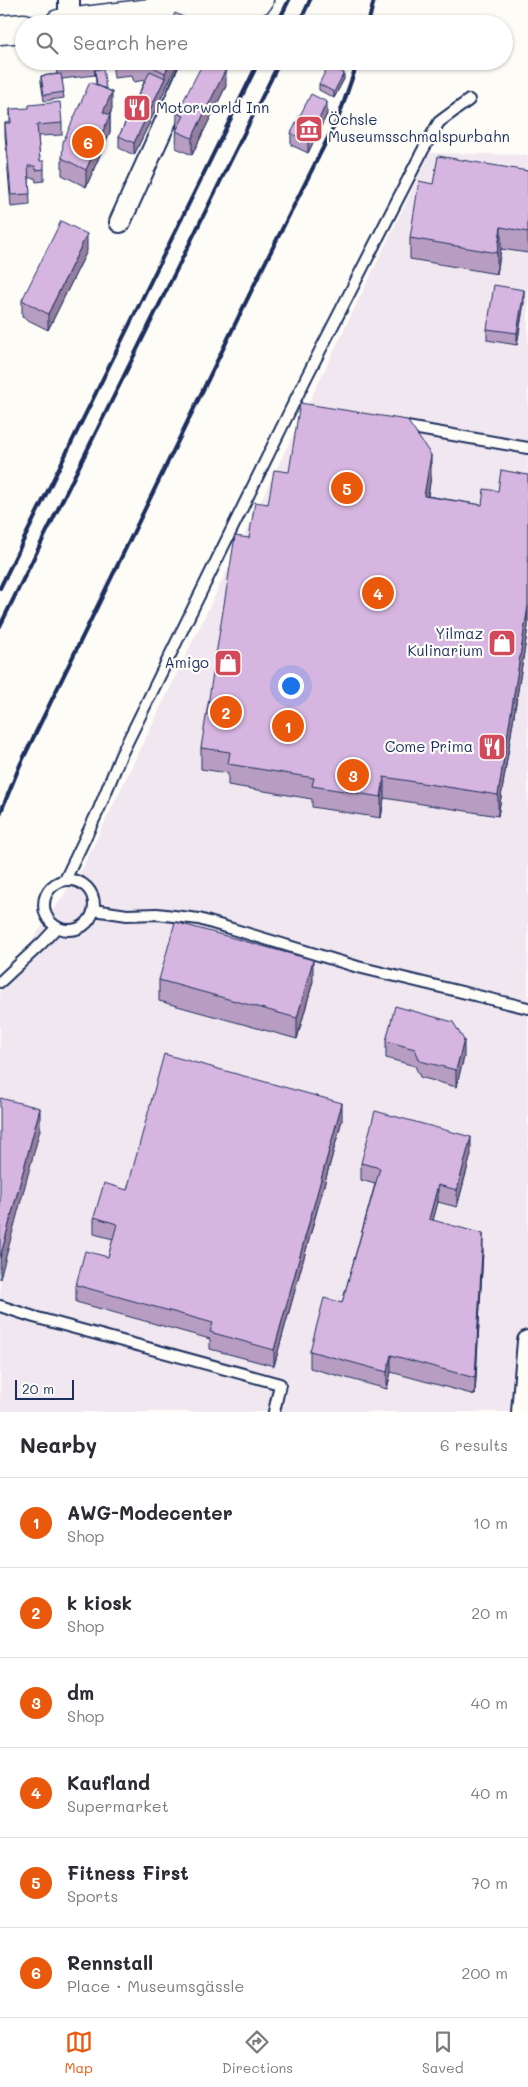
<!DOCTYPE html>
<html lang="en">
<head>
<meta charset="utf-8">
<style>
  :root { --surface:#fff; --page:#f7f7f7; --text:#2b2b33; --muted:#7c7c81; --line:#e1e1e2; --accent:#ea580c }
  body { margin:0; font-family:Mali,sans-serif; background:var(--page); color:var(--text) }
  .scale { position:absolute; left:15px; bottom:12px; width:59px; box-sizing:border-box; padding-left:5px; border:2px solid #1b2f5e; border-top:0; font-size:14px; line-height:18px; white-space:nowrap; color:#1b2f5e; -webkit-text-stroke:4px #fdfcf7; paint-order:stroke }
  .you { position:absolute; left:290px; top:685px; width:18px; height:18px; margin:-12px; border:4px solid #fff; border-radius:50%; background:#1a73e8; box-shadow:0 0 0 8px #1a73e833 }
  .badge { display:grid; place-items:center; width:32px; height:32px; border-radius:50%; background:var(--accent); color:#fff; font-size:16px; font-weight:700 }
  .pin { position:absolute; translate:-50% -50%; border:2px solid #fff; box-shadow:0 1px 5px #0006 }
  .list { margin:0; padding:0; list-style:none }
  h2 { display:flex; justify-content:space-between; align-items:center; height:65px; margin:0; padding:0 20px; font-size:21px }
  h2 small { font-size:16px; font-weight:400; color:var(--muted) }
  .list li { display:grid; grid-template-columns:32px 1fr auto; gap:15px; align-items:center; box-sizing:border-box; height:90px; padding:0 20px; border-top:1px solid var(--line) }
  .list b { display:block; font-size:19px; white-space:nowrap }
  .list p { margin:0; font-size:16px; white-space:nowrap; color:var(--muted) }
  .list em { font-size:16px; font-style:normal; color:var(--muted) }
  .icon { flex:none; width:28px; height:28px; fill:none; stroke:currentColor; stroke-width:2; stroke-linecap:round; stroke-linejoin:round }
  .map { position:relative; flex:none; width:528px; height:1412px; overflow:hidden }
  .search { position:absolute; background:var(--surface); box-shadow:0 1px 4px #0004; left:15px; right:15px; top:15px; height:55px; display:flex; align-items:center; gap:12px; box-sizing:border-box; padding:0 18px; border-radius:28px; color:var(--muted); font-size:19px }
  .sheet { height:605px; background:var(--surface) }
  nav { display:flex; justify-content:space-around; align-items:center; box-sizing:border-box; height:70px; border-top:1px solid var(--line); background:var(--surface); font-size:14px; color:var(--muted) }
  nav a { display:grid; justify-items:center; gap:2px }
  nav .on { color:var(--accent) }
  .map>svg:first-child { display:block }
  .built { fill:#f1e7f0 }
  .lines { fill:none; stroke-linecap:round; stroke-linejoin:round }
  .service-casing { stroke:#1b2f5e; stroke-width:14 }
  .minor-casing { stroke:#1b2f5e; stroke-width:24 }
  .secondary-casing { stroke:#1b2f5e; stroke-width:31 }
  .service { stroke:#fdfcf7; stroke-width:10 }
  .minor { stroke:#fdfcf7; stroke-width:20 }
  .secondary { stroke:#fdfcf7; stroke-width:28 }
  .rail { stroke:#1b2f5e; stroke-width:4 }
  .wall { fill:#b89dc2; stroke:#1b2f5e }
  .shaded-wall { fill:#967f9e; stroke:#1b2f5e }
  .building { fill:#d6b6e1; stroke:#1b2f5e }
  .labels { text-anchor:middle; stroke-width:4.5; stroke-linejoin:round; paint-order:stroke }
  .poi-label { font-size:15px; fill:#1b2f5e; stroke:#fdfcf7; text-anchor:end }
</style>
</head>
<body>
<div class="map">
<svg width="528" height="1412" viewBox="0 0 528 1412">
  <rect width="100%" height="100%" fill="#fdfcf7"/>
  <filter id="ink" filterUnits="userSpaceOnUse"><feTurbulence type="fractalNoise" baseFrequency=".02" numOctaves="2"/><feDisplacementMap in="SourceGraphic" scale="10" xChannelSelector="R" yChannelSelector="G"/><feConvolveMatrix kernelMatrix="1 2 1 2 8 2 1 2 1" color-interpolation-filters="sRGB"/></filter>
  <g filter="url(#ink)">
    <!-- built -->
    <path class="built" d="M430 153 528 155V1412H0V987L83 867Z"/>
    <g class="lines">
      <defs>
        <path id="service" d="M401 426 528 448
          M65 880 99 809 121 755 306 378 423 150 439 122 469 100
          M44 905a25 25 0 1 1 50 0a25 25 0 1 1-50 0Z
          M94 910 127 915 157 914 199 919 358 967 528 1008
          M0 982 42 943 57 927
          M0 1306 34 1317 280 1384 274 1412"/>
        <path id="minor" d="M69 0V23
          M205 8 206 24
          M120 222 193 61
          M522 1412 528 1341"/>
        <path id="secondary" d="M59 24 259 0
          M0 30 24 28"/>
      </defs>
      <!-- service casing -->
      <use href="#service" class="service-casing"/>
      <!-- minor casing -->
      <use href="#minor" class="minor-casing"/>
      <!-- secondary casing -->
      <use href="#secondary" class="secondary-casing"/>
      <!-- service -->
      <use href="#service" class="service"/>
      <!-- minor -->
      <use href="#minor" class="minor"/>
      <!-- secondary -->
      <use href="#secondary" class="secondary"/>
      <!-- rail -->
      <path class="rail" d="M277 24 289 0
        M299 24 310 0
        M368 24 374 0
        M0 588 259 61
        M0 626 280 61
        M0 814 20 765 260 273 339 116 358 61"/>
    </g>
    <!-- wall -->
    <path class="wall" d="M55 61H94L95 75 62 79 64 98 44 101 41 82V76L57 74Z
      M112 61H179L134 155 119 148V136L145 80 134 82 132 76 114 78Z
      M237 61H245L242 69 237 66Z
      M95 70 106 89 112 109 110 115V132L86 187 62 175V158L96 85Z
      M344 79 334 98 319 90V84Z
      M226 86 192 155 176 148 177 113Z
      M10 109 62 123V135L38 136 40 161 44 169V181L36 182 35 178H29L30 205 11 207 5 135V123H10Z
      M327 114 308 153 291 145V133Z
      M528 171V253L501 249 497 274 410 259V238L433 184Z
      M87 251 48 330 22 317V300Z
      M524 302 517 345 487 340V329Z
      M289 472 431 476 428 496 482 505 498 491 528 475V627L498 816 384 798 381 818 312 807V799L228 785V773L201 769V748L249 538 268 504Z
      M159 980 313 981 297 1039 159 1001Z
      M386 1041 464 1057 456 1087 420 1077 415 1066 386 1058Z
      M342 1120 274 1366 210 1349V1339L76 1302V1285L108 1257 113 1239 94 1234V1217L127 1190Z
      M471 1154 457 1207 438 1202 433 1220 483 1251 475 1395 391 1372 387 1389 310 1368V1351L342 1303 375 1184 361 1180V1163Z"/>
    <!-- shaded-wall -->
    <path class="shaded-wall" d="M171 61H179L134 155V143L165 78V73Z
      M242 61H245L242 69Z
      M226 69V86L192 155V138Z
      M344 73V79L334 98V92Z
      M112 92V109L103 129V112Z
      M327 102V114L308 153V142Z
      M110 115V132L86 187V170Z
      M501 227V249L497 274V253Z
      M87 234V251L48 330V314Z
      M524 290V302L517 345V333Z
      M431 455V476L424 517V496Z
      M528 606V627L498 816V795Z
      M384 777V798L381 818V797Z
      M313 960V981L297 1039V1018Z
      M464 1040V1057L456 1087V1070Z
      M342 1103V1120L274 1366V1350Z
      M40 1108V1130L0 1279V1258Z
      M471 1137V1154L457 1207V1190Z
      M438 1185V1202L429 1235V1219Z
      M483 1234V1251L475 1395V1378Z
      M391 1355V1372L387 1389V1372Z"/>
    <!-- building -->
    <path class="building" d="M175 13 190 20 188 24H170Z
      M156 21 162 22V24H148H155Z
      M147 22 148 24H131Z
      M56 61H94L95 63 57 68Z
      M133 61H171L165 73 145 63 134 65Z
      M204 61H209L226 69 192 138 176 131 184 116 177 113Z
      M328 66 344 73 334 92 319 84Z
      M103 68 106 89 97 85 95 70Z
      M150 71 165 78 134 143 119 136Z
      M61 74 64 92 44 95 41 76Z
      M90 82 112 92 103 112 110 115 86 170 62 158 63 142Z
      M311 94 327 102 308 142 291 133Z
      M60 102 62 123 37 125 40 161H44V169L36 170 35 166H28L30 194 11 195 5 123H11L10 109 29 108V105Z
      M438 156 528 171V232L501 227 497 253 410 238 419 181 433 184Z
      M61 221 87 234 48 314 22 300Z
      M494 285 524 290 517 333 487 329Z
      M300 403 407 420 431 455 424 496 482 505 484 489 498 491 501 470 528 475V606L498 795 384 777 381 797 312 786 314 778 228 764 230 752 201 748 235 536 249 538 255 502 268 504 274 470 289 472Z
      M175 922 313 960 297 1018 159 980Z
      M395 1006 453 1022 464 1040 456 1070 420 1061 415 1049 386 1041Z
      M164 1054 342 1103 274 1350 210 1332 213 1323 76 1285 85 1251 108 1257 117 1224 94 1217 104 1183 127 1190Z
      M0 1098 40 1108 0 1258Z
      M375 1111 471 1137 457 1190 438 1185 429 1219 483 1234 475 1378 391 1355 387 1372 310 1351 324 1298 342 1303 380 1168 361 1163Z"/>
  </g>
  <!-- icons -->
  <defs>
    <symbol id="restaurant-square" viewBox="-11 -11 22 22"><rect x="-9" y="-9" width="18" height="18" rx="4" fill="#d1495b" stroke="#fdfcf7"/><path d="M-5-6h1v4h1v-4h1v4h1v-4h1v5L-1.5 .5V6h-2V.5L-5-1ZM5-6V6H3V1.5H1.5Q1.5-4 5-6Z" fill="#fff"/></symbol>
    <symbol id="museum-square" viewBox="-11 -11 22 22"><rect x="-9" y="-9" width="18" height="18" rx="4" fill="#d1495b" stroke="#fdfcf7"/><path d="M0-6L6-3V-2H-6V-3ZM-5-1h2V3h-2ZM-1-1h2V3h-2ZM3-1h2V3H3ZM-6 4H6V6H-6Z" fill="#fff"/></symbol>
    <symbol id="shop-square" viewBox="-11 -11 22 22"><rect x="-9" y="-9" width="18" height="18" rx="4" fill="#d1495b" stroke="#fdfcf7"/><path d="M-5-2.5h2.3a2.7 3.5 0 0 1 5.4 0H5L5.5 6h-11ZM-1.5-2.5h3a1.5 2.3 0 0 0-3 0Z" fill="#fff"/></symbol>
  </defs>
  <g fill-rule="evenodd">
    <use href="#restaurant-square" x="121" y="92" width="32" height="32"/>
    <use href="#museum-square" x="293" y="113" width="32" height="32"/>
    <use href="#shop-square" x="486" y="627" width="32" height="32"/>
    <use href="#shop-square" x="212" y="647" width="32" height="32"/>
    <use href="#restaurant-square" x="476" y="731" width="32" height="32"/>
  </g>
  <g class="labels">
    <!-- poi labels -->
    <g class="poi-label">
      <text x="156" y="113" text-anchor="start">Motorworld Inn</text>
      <text x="328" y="125" text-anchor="start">Öchsle<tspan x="328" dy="17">Museumsschmalspurbahn</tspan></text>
      <text x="483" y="639">Yilmaz<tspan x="483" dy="17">Kulinarium</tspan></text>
      <text x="209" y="668">Amigo</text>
      <text x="473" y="752">Come Prima</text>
    </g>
  </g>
</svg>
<div class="scale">20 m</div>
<div class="you"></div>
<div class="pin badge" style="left:288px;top:726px">1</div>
<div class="pin badge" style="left:226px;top:712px">2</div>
<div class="pin badge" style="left:353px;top:775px">3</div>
<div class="pin badge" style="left:378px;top:593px">4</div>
<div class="pin badge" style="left:347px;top:488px">5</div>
<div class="pin badge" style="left:88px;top:142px">6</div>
<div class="search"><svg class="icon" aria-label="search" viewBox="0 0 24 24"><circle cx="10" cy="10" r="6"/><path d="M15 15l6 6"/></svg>Search here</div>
</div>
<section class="sheet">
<h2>Nearby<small>6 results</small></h2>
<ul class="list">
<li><span class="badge">1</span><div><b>AWG-Modecenter</b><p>Shop</p></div><em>10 m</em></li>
<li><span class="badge">2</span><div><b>k kiosk</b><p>Shop</p></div><em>20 m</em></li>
<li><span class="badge">3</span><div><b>dm</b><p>Shop</p></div><em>40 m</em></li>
<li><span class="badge">4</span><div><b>Kaufland</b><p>Supermarket</p></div><em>40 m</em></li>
<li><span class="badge">5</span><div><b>Fitness First</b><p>Sports</p></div><em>70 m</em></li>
<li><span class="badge">6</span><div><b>Rennstall</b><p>Place · Museumsgässle</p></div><em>200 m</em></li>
</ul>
</section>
<nav>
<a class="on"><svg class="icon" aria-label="map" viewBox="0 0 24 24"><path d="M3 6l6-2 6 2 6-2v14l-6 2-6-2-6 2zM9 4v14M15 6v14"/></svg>Map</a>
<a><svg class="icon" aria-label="directions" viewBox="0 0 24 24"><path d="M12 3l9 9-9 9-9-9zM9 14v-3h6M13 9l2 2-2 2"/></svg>Directions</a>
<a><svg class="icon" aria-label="saved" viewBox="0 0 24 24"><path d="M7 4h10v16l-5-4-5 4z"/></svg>Saved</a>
</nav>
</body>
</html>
